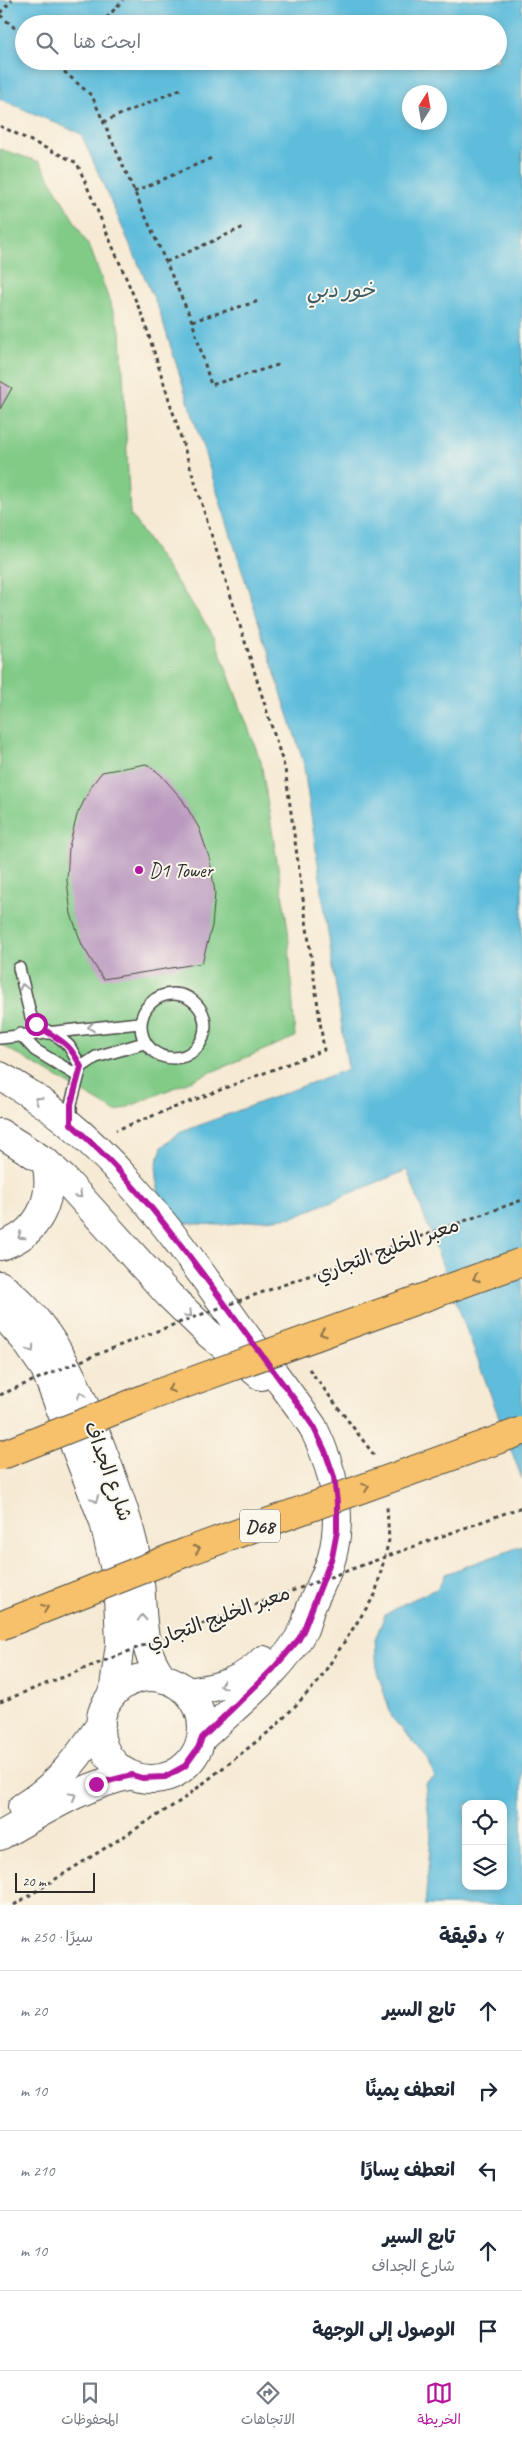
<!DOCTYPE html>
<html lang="ar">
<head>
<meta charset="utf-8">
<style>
  :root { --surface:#fff; --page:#f2f2f3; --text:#1f2937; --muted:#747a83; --line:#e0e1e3; --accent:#b5179e }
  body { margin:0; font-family:Caveat,"Playpen Sans Arabic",sans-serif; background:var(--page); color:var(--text); direction:rtl }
  .controls { position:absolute; right:15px; bottom:15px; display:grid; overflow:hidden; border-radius:10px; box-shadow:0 2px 8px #0003 }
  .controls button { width:45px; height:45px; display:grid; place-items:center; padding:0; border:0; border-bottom:1px solid var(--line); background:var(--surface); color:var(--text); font:25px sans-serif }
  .compass { position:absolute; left:402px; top:85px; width:45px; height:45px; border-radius:50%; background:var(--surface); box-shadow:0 2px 8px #0003; rotate:11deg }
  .scale { position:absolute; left:15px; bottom:12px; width:80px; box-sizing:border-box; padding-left:5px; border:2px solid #2b2b2b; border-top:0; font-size:14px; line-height:18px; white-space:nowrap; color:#2b2b2b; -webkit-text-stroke:4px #fbf7ec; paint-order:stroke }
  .stop { position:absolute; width:15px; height:15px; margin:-11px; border:4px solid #b5179e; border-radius:50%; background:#fff }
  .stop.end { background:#b5179e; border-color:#fff; box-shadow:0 1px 5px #0008 }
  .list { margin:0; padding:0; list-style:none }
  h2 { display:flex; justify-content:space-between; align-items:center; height:65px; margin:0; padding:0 20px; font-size:21px }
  h2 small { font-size:16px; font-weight:400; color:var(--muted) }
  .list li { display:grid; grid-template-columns:32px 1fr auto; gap:15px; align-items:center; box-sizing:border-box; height:80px; padding:0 20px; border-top:1px solid var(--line) }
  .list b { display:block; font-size:19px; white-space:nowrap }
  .list p { margin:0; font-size:16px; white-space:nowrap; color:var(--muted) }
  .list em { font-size:16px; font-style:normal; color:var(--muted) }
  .icon { flex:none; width:28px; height:28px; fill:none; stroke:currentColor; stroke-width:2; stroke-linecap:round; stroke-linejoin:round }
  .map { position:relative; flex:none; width:522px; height:1905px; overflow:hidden; direction:ltr }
  .search { position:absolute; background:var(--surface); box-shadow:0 2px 8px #0003; left:15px; right:15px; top:15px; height:55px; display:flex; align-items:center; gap:12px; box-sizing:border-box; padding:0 18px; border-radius:28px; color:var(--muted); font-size:19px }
  .sheet { height:465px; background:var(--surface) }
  nav { display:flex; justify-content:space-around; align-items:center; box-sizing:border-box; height:70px; border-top:1px solid var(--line); background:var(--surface); font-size:14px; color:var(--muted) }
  nav a { display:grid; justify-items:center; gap:2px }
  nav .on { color:var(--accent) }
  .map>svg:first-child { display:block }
  .green { fill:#81cb87; stroke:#567b59 }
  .water { fill:#5ebddc; stroke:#447484; fill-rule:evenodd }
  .building { fill:#ba99bf }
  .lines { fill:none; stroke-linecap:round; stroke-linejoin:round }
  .service-casing { stroke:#494844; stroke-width:14 }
  .tertiary-casing { stroke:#494844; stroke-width:30 }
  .path { stroke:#494844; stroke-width:3; stroke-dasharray:4 4; stroke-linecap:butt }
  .service { stroke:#fff; stroke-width:11 }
  .tertiary { stroke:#fff; stroke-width:28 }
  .motorway-bridge-casing { stroke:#494844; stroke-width:30; stroke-linecap:butt }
  .path-bridge { stroke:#494844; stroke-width:3; stroke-dasharray:4 4; stroke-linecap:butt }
  .motorway-bridge { stroke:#f6c16b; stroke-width:28 }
  .oneway { stroke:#a0a0a0 }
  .oneway2 { stroke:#90764b }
  .route { stroke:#b5179e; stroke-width:6 }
  .poi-dot { fill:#b5179e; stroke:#fbf7ec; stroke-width:2 }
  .labels { text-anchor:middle; stroke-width:4; stroke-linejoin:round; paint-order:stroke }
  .shield { fill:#fbf7ec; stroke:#696865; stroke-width:1 }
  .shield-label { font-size:19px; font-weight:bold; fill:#2b2b2b }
  .poi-label { font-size:20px; fill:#2b2b2b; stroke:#fbf7ec; text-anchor:start }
  .street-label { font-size:20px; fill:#2b2b2b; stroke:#fbf7ec }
  .water-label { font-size:21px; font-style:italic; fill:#3d5e69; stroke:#fbf7ec }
</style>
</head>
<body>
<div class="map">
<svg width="522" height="1905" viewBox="0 0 522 1905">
  <rect width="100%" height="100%" fill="#fbf7ec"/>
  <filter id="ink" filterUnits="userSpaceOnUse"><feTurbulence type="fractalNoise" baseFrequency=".02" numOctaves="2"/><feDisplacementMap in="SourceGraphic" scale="10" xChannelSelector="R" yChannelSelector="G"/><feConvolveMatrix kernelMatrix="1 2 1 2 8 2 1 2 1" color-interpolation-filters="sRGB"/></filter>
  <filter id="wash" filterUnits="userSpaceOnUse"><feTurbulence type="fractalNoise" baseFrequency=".0096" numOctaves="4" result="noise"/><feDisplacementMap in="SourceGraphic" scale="20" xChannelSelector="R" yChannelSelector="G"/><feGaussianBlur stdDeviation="1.12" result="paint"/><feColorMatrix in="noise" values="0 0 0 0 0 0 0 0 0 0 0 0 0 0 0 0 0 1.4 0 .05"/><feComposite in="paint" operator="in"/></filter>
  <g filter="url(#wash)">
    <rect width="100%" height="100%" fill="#f6ead4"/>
    <!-- green -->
    <path class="green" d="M0 149 40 162 91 250 121 333 130 514 214 636 261 762 288 929 295 1037 116 1112 0 1044Z"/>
    <!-- water -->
    <path class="water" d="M0 0H522V1479L407 1170 293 1217 219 1225 180 1223 161 1218 156 1166 162 1147 179 1133 348 1069 303 761 159 310 81 134 0 99ZM24 24H498V61H24ZM410 92H440V122H410Z
      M522 1546V1905H425L431 1836 425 1783 435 1778 427 1757 392 1718 377 1671 375 1639 385 1615 403 1604 438 1588 445 1574ZM466 1804H503V1886H466Z"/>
    <g id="blocks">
      <!-- building -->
      <path class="building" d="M0 381 12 388 0 409Z
        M146 764 160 774 182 799 199 828 210 860 215 893 212 926 202 963 103 979 82 945 71 914 67 881 69 847 77 815 92 785 102 772Z"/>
    </g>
  </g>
  <g filter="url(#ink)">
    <use href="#blocks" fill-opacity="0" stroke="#494844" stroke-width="1"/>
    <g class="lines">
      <defs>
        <path id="service" d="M19 968 31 1017 42 1028 60 1038 69 1046 81 1067
          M141 1026a32 32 0 1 1 64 0a32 32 0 1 1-64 0Z
          M20 1034 35 1050 78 1076
          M0 1038 139 1023
          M71 1122V1104L81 1067 96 1057 144 1043"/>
        <path id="tertiary" d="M0 1076C104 1132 174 1235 241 1329 265 1362 290 1393 313 1427 333 1468 344 1511 332 1557 327 1575 318 1590 311 1607 308 1614 307 1622 304 1629 283 1670 235 1706 202 1738
          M0 1133 46 1162 65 1180 169 1295 209 1334 261 1376
          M0 1246C38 1235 55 1200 46 1162
          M0 1285C54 1325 78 1387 101 1447 116 1487 131 1525 138 1567 145 1606 136 1646 164 1679
          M0 1312 25 1340 45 1369 104 1522 115 1570 118 1595 120 1644 113 1694
          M100 1728a51 51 0 1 1 102 0a51 51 0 1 1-102 0Z
          M188 1692C216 1688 242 1682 263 1660
          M22 1807C57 1786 78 1757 101 1724
          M0 1836C43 1812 83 1785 132 1775"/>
      </defs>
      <!-- service casing -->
      <use href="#service" class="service-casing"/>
      <!-- tertiary casing -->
      <use href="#tertiary" class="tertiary-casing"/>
      <!-- path -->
      <path class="path" d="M0 13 12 0
        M0 15 24 36
        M101 24 123 0
        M52 61 92 96 192 321 211 385 278 365
        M61 69 67 61
        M103 122 183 88
        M0 126 77 163 144 320 285 769 324 1050 116 1130
        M134 192 214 157
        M166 262 244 227
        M192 321 259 301
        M309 1369 374 1455
        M14 1905 182 1800 275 1727 318 1682 375 1595 389 1540 387 1507"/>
      <!-- service -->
      <use href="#service" class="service"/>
      <!-- tertiary -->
      <use href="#tertiary" class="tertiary"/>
      <defs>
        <path id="motorway-bridge" d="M0 1456 151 1396 522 1262
          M0 1626 189 1551 522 1431"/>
      </defs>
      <!-- motorway-bridge casing -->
      <use href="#motorway-bridge" class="motorway-bridge-casing"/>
      <!-- path-bridge -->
      <path class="path-bridge" d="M0 1395C170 1320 348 1264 522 1200
        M0 1702 152 1642 522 1507"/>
      <!-- motorway-bridge -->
      <use href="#motorway-bridge" class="motorway-bridge"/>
    </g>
    <!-- one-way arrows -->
    <defs><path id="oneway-chevron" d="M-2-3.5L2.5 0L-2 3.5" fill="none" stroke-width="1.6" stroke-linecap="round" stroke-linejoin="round" transform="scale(1.25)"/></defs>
    <g class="oneway">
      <use href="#oneway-chevron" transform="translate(23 987) rotate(-102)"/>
      <use href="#oneway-chevron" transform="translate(91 1027) rotate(175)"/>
      <use href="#oneway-chevron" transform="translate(38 1100) rotate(-146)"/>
      <use href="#oneway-chevron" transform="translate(79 1195) rotate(45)"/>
      <use href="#oneway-chevron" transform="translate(21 1236) rotate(145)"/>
      <use href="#oneway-chevron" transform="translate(189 1314) rotate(44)"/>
      <use href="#oneway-chevron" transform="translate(31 1349) rotate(56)"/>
      <use href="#oneway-chevron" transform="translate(81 1395) rotate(-111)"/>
      <use href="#oneway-chevron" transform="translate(95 1499) rotate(69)"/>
      <use href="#oneway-chevron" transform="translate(142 1618) rotate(-93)"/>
      <use href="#oneway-chevron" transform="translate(223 1685) rotate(161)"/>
      <use href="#oneway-chevron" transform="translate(73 1796) rotate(-29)"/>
    </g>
    <g class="oneway2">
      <use href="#oneway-chevron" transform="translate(476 1278) rotate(160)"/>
      <use href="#oneway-chevron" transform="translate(323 1333) rotate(160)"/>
      <use href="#oneway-chevron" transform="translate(171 1389) rotate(160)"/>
      <use href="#oneway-chevron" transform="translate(366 1487) rotate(-20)"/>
      <use href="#oneway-chevron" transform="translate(197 1549) rotate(-20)"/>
      <use href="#oneway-chevron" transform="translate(45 1608) rotate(-21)"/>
    </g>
  </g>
  <g class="lines" filter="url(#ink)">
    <!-- route -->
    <path class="route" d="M36 1024C57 1040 68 1039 81 1067L71 1104V1124C157 1199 228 1312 298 1404L313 1426 325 1451 334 1477 337 1503V1531L332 1557 304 1629 299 1639 273 1669 202 1738 198 1748 185 1766 165 1777 142 1778 132 1775 96 1784"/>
  </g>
  <!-- markers -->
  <circle class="poi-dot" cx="139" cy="870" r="5"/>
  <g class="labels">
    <!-- shield labels -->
    <rect class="shield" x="240" y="1509.5" width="40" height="33" rx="4"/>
    <g class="shield-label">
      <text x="260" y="1533">D68</text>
    </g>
    <!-- poi labels -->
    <g class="poi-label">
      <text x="149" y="877">D1 Tower</text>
    </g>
    <!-- street labels -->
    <g class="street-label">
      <text transform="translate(387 1249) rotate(-20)" y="7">معبر الخليج التجاري</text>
      <text transform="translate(109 1471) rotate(70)" y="7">شارع الجداف</text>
      <text transform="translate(218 1617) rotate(-20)" y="7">معبر الخليج التجاري</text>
    </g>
    <!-- water labels -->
    <g class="water-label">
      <text x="341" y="297">خور دبي</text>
    </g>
  </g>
</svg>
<div class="controls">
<button><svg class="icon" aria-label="locate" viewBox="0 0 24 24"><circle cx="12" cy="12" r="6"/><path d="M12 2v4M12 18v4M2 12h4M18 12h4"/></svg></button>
<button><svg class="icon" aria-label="layers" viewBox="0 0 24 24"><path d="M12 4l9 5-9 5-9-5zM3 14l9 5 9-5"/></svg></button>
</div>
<svg class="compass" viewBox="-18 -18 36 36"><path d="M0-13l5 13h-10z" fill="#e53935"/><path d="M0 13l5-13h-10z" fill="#747a83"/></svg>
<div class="scale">20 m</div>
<div class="stop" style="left:36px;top:1024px"></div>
<div class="stop end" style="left:96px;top:1784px"></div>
<div class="search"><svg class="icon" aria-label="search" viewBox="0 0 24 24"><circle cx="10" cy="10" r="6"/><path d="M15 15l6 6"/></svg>ابحث هنا</div>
</div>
<section class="sheet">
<h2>4 دقيقة<small>سيرًا · 250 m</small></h2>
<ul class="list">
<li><svg class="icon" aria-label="ahead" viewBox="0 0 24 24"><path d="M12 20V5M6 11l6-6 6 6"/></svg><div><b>تابع السير</b></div><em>20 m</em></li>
<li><svg class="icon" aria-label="right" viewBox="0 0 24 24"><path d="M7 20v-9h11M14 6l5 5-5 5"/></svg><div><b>انعطف يمينًا</b></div><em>10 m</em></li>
<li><svg class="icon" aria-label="left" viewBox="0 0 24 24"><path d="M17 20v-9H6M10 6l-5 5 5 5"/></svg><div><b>انعطف يسارًا</b></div><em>210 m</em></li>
<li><svg class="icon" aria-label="ahead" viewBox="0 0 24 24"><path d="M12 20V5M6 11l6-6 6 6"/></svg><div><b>تابع السير</b><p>شارع الجداف</p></div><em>10 m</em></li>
<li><svg class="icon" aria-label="arrive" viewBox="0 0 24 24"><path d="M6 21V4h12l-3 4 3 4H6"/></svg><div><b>الوصول إلى الوجهة</b></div></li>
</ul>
</section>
<nav>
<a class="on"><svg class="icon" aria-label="map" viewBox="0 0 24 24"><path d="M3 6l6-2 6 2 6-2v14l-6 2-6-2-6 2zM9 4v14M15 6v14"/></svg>الخريطة</a>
<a><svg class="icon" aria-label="directions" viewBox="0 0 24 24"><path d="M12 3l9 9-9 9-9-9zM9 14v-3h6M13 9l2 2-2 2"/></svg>الاتجاهات</a>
<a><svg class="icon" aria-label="saved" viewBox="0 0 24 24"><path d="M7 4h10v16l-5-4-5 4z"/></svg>المحفوظات</a>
</nav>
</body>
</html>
